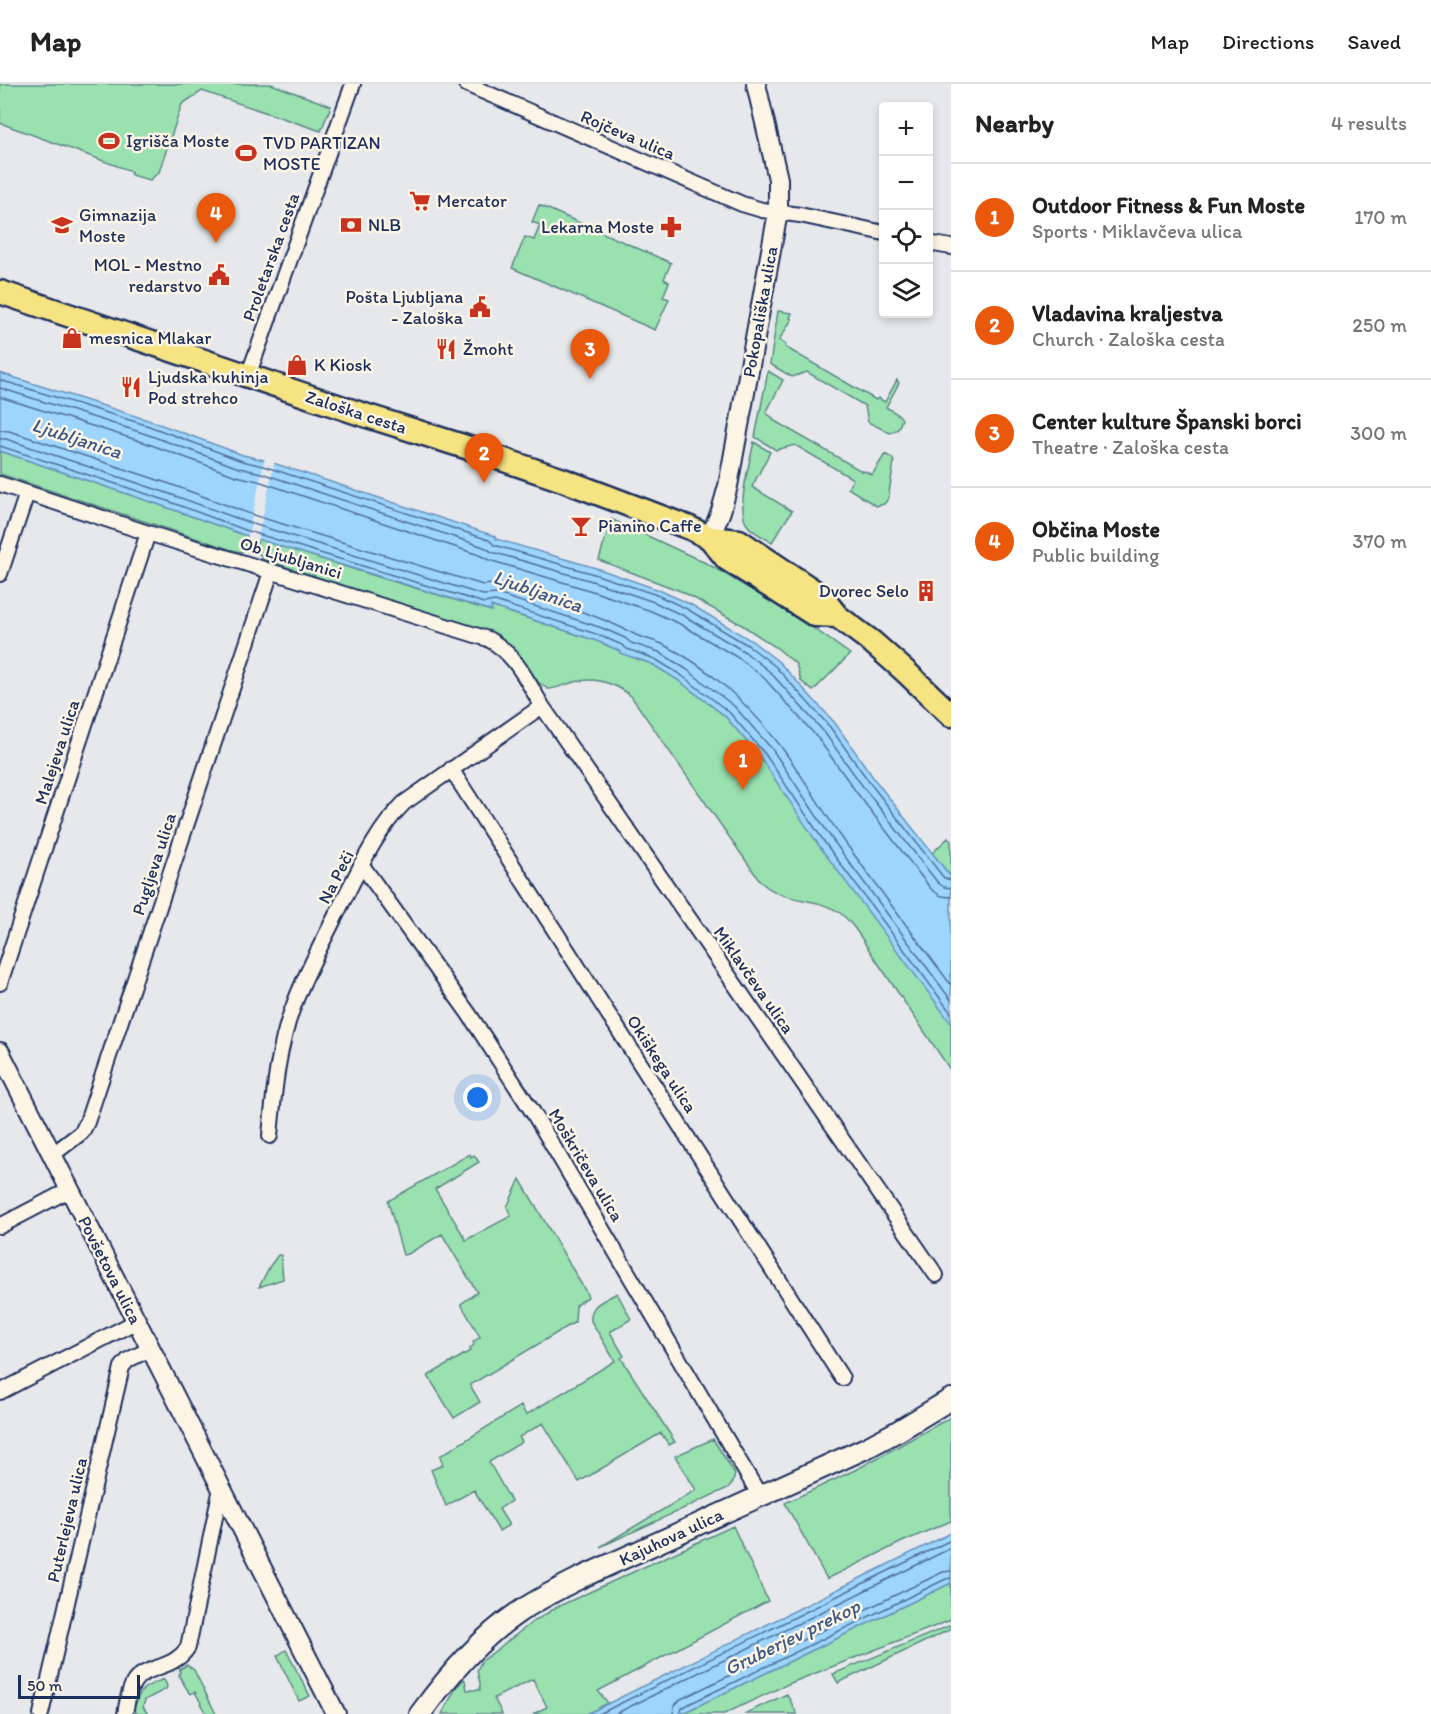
<!DOCTYPE html>
<html lang="en">
<head>
<meta charset="utf-8">
<style>
  :root { --surface:#fff; --page:#f2f2f2; --text:#222; --muted:#767676; --line:#e0e0e0; --accent:#ea580c }
  body { margin:0; font-family:Itim,sans-serif; background:var(--page); color:var(--text) }
  .controls { position:absolute; right:18px; top:18px; display:grid; overflow:hidden; border-radius:6px; box-shadow:0 3px 9px #0003 }
  .controls button { width:54px; height:54px; display:grid; place-items:center; padding:0; border:0; border-bottom:2px solid var(--line); background:var(--surface); color:var(--text); font:30px sans-serif }
  .scale { position:absolute; left:18px; bottom:15px; width:122px; box-sizing:border-box; padding-left:6px; border:3px solid #1b2f5e; border-top:0; font-size:16px; line-height:21px; white-space:nowrap; color:#1b2f5e; -webkit-text-stroke:4px #fcf5e5; paint-order:stroke }
  .you { position:absolute; left:478px; top:1014px; width:21px; height:21px; margin:-15px; border:4px solid #fff; border-radius:50%; background:#1a73e8; box-shadow:0 0 0 9px #1a73e833 }
  .badge { display:grid; place-items:center; width:39px; height:39px; border-radius:50%; background:var(--accent); color:#fff; font-size:20px; font-weight:700 }
  .pin { position:absolute; translate:-50% -50px; filter:drop-shadow(0 2px 3px #0008) }
  .pin::after { content:''; position:absolute; top:32px; width:21px; height:18px; background:inherit; clip-path:polygon(0 0,100% 0,50% 100%) }
  .list { margin:0; padding:0; list-style:none }
  h2 { display:flex; justify-content:space-between; align-items:center; height:78px; margin:0; padding:0 24px; font-size:26px }
  h2 small { font-size:20px; font-weight:400; color:var(--muted) }
  .list li { display:grid; grid-template-columns:39px 1fr auto; gap:18px; align-items:center; box-sizing:border-box; height:108px; padding:0 24px; border-top:2px solid var(--line) }
  .list b { display:block; font-size:22px; white-space:nowrap }
  .list p { margin:0; font-size:20px; white-space:nowrap; color:var(--muted) }
  .list em { font-size:20px; font-style:normal; color:var(--muted) }
  .icon { flex:none; width:33px; height:33px; fill:none; stroke:currentColor; stroke-width:2; stroke-linecap:round; stroke-linejoin:round }
  .map { position:relative; flex:none; width:951px; height:1630px; overflow:hidden }
  header { display:flex; align-items:center; gap:36px; box-sizing:border-box; height:84px; padding:0 30px; background:var(--surface); border-bottom:2px solid var(--line) }
  header strong { font-size:28px }
  nav { display:flex; gap:33px; margin-inline-start:auto; font-size:21px }
  main { display:flex }
  aside { flex:1; background:var(--surface) }
  .map>svg:first-child { display:block }
  .green { fill:#99e1af; stroke:#5a8886; stroke-width:1.5 }
  .water { fill:#9dd5fc; stroke:#6993bd; stroke-width:1.5 }
  .pier { fill:#e7e8eb }
  .lines { fill:none; stroke-linecap:round; stroke-linejoin:round }
  .shore { stroke:#4f719d; stroke-width:1.5 }
  .minor-casing { stroke:#1b2f5e; stroke-width:18 }
  .tertiary-casing { stroke:#1b2f5e; stroke-width:22 }
  .secondary-casing { stroke:#1b2f5e; stroke-width:24 }
  .primary-casing { stroke:#1b2f5e; stroke-width:27 }
  .minor { stroke:#fcf5e5; stroke-width:14 }
  .tertiary { stroke:#fcf5e5; stroke-width:18 }
  .secondary { stroke:#fcf5e5; stroke-width:20 }
  .primary { stroke:#f6e381; stroke-width:22 }
  .labels { text-anchor:middle; stroke-width:5; stroke-linejoin:round; paint-order:stroke }
  .street-label { font-size:18px; fill:#1b2f5e; stroke:#fcf5e5 }
  .poi-label { font-size:18px; fill:#1b2f5e; stroke:#fcf5e5; text-anchor:start }
  .water-label { font-size:20px; font-style:italic; fill:#3c5886; stroke:#fcf5e5 }
</style>
</head>
<body>
<header>
<strong>Map</strong>
<nav><a>Map</a><a>Directions</a><a>Saved</a></nav>
</header>
<main>
<div class="map">
<svg width="951" height="1630" viewBox="0 0 951 1630">
  <rect width="100%" height="100%" fill="#e7e8eb"/>
  <filter id="ink" filterUnits="userSpaceOnUse"><feTurbulence type="fractalNoise" baseFrequency=".0167" numOctaves="2"/><feDisplacementMap in="SourceGraphic" scale="12" xChannelSelector="R" yChannelSelector="G"/><feConvolveMatrix kernelMatrix="1 2 1 2 8 2 1 2 1" color-interpolation-filters="sRGB"/></filter>
  <g filter="url(#ink)">
    <!-- green -->
    <path class="green" d="M0 0H271L331 22 321 47 202 7 182 20 159 88 150 96 131 91V87L0 39Z
      M539 121 671 179 664 195 669 198 663 213 669 215 655 246 512 184 525 153 534 156 540 141 532 138Z
      M778 227 792 229 790 234 792 235 779 256 786 261 785 263 876 316 878 314 885 318 897 296 899 299 886 323 899 331 902 335 898 345 890 349 868 338 865 322 807 288 792 293 770 280Z
      M768 287 783 296 766 329 773 334V336L863 388 865 387 872 391 885 370 892 374 894 378 888 415 884 420 876 422 848 404 853 395 795 361 776 366 755 353Z
      M754 358 770 368 752 403 792 427 772 458C765 454 754 449 748 442 735 427 750 377 754 358Z
      M0 367 163 422 247 452 245 465 241 468 232 466 0 390Z
      M611 435 708 480 799 534 850 570 813 607 801 597 796 580 777 564 742 541 683 508 599 476Z
      M258 455 372 491 491 527 490 522 597 557 620 567V569L652 580 678 596 725 632 760 673 951 939V987C926 950 901 913 876 876 866 862 853 838 840 829 814 811 784 821 760 797L631 612C614 599 593 592 571 599 563 601 556 605 548 605L538 598 516 567 500 553 262 475 261 471 257 469 255 467Z
      M948 754 951 757V793L932 769Z
      M470 1070 471 1073 474 1071 479 1078 435 1105 466 1156 511 1132 507 1123 520 1095 586 1208 588 1213 576 1221 575 1238 470 1301 480 1318 454 1334 428 1292 470 1267V1264L474 1261 473 1258 480 1253 461 1220 477 1208 442 1150 408 1170 403 1171 388 1117Z
      M278 1171H281L283 1195 259 1203 270 1182Z
      M617 1209 631 1235 610 1248 624 1272 621 1274 675 1358 669 1361 661 1349 579 1398 543 1339 519 1353 522 1358 489 1378 511 1417 499 1425 509 1441 499 1447 474 1406 446 1422 431 1386 443 1381 440 1372 521 1322 526 1331 615 1277 591 1237C589 1220 604 1217 617 1209Z
      M951 1333V1437L902 1458 827 1495 785 1419 859 1384Z
      M713 1355 735 1390 733 1398 728 1404 600 1463 696 1406 675 1372Z
      M733 1442 768 1517 598 1607 608 1619 587 1630H533L547 1623 533 1595 494 1614 502 1630H442L456 1604 464 1595 465 1596 467 1606H480V1599L477 1587 481 1578 531 1539 557 1523Z
      M951 1499V1536L788 1600 724 1630H681Z
      M951 1541V1545L838 1599 833 1590Z
      M286 1566 310 1612 299 1617 277 1572Z
      M187 1581 194 1586 216 1630H207L195 1608 190 1610 179 1592 180 1585Z
      M164 1595 167 1602 166 1605 145 1616 143 1623 148 1630H137L134 1625C141 1602 143 1604 164 1595Z
      M787 1610 797 1630H744Z"/>
    <!-- water -->
    <path class="water" d="M0 289 151 337 243 371 264 376 495 452 496 455 596 484 659 506 690 520 752 557 779 578 835 639 875 696 951 793V939L820 763 760 673 725 632 678 596 652 580 620 569V567L597 557 491 522 492 527 247 452 163 422 0 367Z
      M951 1449V1499L681 1630H587Z"/>
    <!-- pier -->
    <path class="pier" d="M265 373 275 376 257 458 247 456Z"/>
    <g class="lines">
      <!-- shore -->
      <path class="shore" d="M0 296 149 342 242 377 263 382 489 456 494 461 594 490 657 511 687 525 749 562 775 582 830 643 870 699 944 794 951 796
        M0 304 146 350 239 384 261 389 484 463 492 468 592 497 654 518 684 532 745 568 770 588 824 648 864 704 938 799 944 803 951 804
        M0 313 143 358 236 392 258 397 479 471 489 476 589 506 651 527 680 540 740 575 764 594 817 653 857 709 931 805 941 812 951 813
        M0 346 9 347 170 400 253 431 483 501 492 500 500 501C545 517 594 528 636 551 644 555 654 556 662 560 707 581 749 621 779 660 801 689 819 721 840 751 876 802 914 851 951 901
        M0 355H6L167 409 250 439 483 511 497 510 602 544 625 554 631 559 659 568 686 585 734 622 772 665 832 755 951 916
        M0 362 165 416 248 447 484 519 495 517 599 551 622 561 627 565 655 575 681 591 729 628 765 670 825 759 951 929
        M599 1630 951 1456
        M615 1630 951 1464
        M673 1630 674 1622 681 1615 943 1488 951 1487
        M680 1630 682 1624 689 1620 946 1495 951 1494"/>
      <defs>
        <path id="minor" d="M466 0 742 120 762 126 800 131 884 149
          M928 159 951 163
          M248 292 353 0
          M0 400 148 449 488 555C515 569 527 597 542 622L936 1191
          M0 490 27 409
          M451 685 842 1294
          M361 780 469 930 534 1030 760 1412
          M0 899 148 449
          M270 1052C274 1007 278 961 295 918 308 884 326 852 342 819 360 784 376 747 404 719L542 622
          M52 1071 82 1048 87 1038 271 488
          M0 1142 69 1106
          M0 1308 137 1237
          M41 1630 122 1283 128 1276 150 1265
          M125 1630C127 1620 128 1607 134 1598 145 1581 174 1586 188 1563L221 1404"/>
        <path id="tertiary" d="M710 454 721 427 728 402 778 128V95L756 0
          M0 968 336 1630"/>
        <path id="secondary" d="M420 1630C447 1593 478 1556 516 1530 536 1516 558 1505 580 1494L866 1364 898 1347 951 1315"/>
        <path id="primary" d="M0 208 358 329 469 364 563 396 690 444 710 454 739 457 821 512 837 532 872 558 906 588 951 631
          M710 454 727 475 815 531 837 532"/>
      </defs>
      <!-- minor casing -->
      <use href="#minor" class="minor-casing"/>
      <!-- tertiary casing -->
      <use href="#tertiary" class="tertiary-casing"/>
      <!-- secondary casing -->
      <use href="#secondary" class="secondary-casing"/>
      <!-- primary casing -->
      <use href="#primary" class="primary-casing"/>
      <!-- minor -->
      <use href="#minor" class="minor"/>
      <!-- tertiary -->
      <use href="#tertiary" class="tertiary"/>
      <!-- secondary -->
      <use href="#secondary" class="secondary"/>
      <!-- primary -->
      <use href="#primary" class="primary"/>
    </g>
  </g>
  <!-- icons -->
  <defs>
    <symbol id="stadium-bare" viewBox="-9 -9 18 18"><path d="M0-5a6.5 5 0 1 0 0 10a6.5 5 0 1 0 0-10ZM-3.5-1.8h7v3.6h-7Z" fill="#c8321e" stroke="#fcf5e5" stroke-width="2.5" paint-order="stroke"/></symbol>
    <symbol id="supermarket-bare" viewBox="-9 -9 18 18"><path d="M-6-5.5h2.5l.6 2H6L4.5 2H-2.5L-4.4-4H-6ZM-1.5 3.2a1.3 1.3 0 1 0 .1 0ZM3 3.2a1.3 1.3 0 1 0 .1 0Z" fill="#c8321e" stroke="#fcf5e5" stroke-width="2.5" paint-order="stroke"/></symbol>
    <symbol id="school-bare" viewBox="-9 -9 18 18"><path d="M0-5L7-2L0 1L-7-2ZM-4 1L0 2.5L4 1V4Q0 6-4 4Z" fill="#c8321e" stroke="#fcf5e5" stroke-width="2.5" paint-order="stroke"/></symbol>
    <symbol id="bank-bare" viewBox="-9 -9 18 18"><path d="M-6-4H6V4H-6ZM0-2.3a2.3 2.3 0 1 0 0 4.6a2.3 2.3 0 1 0 0-4.6Z" fill="#c8321e" stroke="#fcf5e5" stroke-width="2.5" paint-order="stroke"/></symbol>
    <symbol id="pharmacy-bare" viewBox="-9 -9 18 18"><path d="M-2-6h4v4h4v4h-4v4h-4v-4h-4v-4h4Z" fill="#c8321e" stroke="#fcf5e5" stroke-width="2.5" paint-order="stroke"/></symbol>
    <symbol id="civic-bare" viewBox="-9 -9 18 18"><path d="M-.6-6.5H3V-4.5H.6V-3L4-1V1h2V6H-6V1h2V-1L-.6-3ZM-1.2 2.5V6h2.4V2.5Z" fill="#c8321e" stroke="#fcf5e5" stroke-width="2.5" paint-order="stroke"/></symbol>
    <symbol id="shop-bare" viewBox="-9 -9 18 18"><path d="M-5-2.5h2.3a2.7 3.5 0 0 1 5.4 0H5L5.5 6h-11ZM-1.5-2.5h3a1.5 2.3 0 0 0-3 0Z" fill="#c8321e" stroke="#fcf5e5" stroke-width="2.5" paint-order="stroke"/></symbol>
    <symbol id="restaurant-bare" viewBox="-9 -9 18 18"><path d="M-5-6h1v4h1v-4h1v4h1v-4h1v5L-1.5 .5V6h-2V.5L-5-1ZM5-6V6H3V1.5H1.5Q1.5-4 5-6Z" fill="#c8321e" stroke="#fcf5e5" stroke-width="2.5" paint-order="stroke"/></symbol>
    <symbol id="bar-bare" viewBox="-9 -9 18 18"><path d="M-6-5H6L.8 .8V4.5H3.5V6h-7V4.5H-.8V.8Z" fill="#c8321e" stroke="#fcf5e5" stroke-width="2.5" paint-order="stroke"/></symbol>
    <symbol id="building-bare" viewBox="-9 -9 18 18"><path d="M-4-6H4V6H1V3H-1V6H-4ZM-2.5-4.3h1.7v1.8h-1.7ZM.8-4.3h1.7v1.8H.8ZM-2.5-1h1.7V.8h-1.7ZM.8-1h1.7V.8H.8Z" fill="#c8321e" stroke="#fcf5e5" stroke-width="2.5" paint-order="stroke"/></symbol>
  </defs>
  <g fill-rule="evenodd">
    <use href="#stadium-bare" x="94" y="42" width="30" height="30"/>
    <use href="#stadium-bare" x="231" y="54" width="30" height="30"/>
    <use href="#supermarket-bare" x="405" y="102" width="30" height="30"/>
    <use href="#school-bare" x="47" y="126" width="30" height="30"/>
    <use href="#bank-bare" x="336" y="126" width="30" height="30"/>
    <use href="#pharmacy-bare" x="656" y="128" width="30" height="30"/>
    <use href="#civic-bare" x="204" y="176" width="30" height="30"/>
    <use href="#civic-bare" x="465" y="208" width="30" height="30"/>
    <use href="#shop-bare" x="57" y="239" width="30" height="30"/>
    <use href="#restaurant-bare" x="431" y="250" width="30" height="30"/>
    <use href="#shop-bare" x="282" y="266" width="30" height="30"/>
    <use href="#restaurant-bare" x="116" y="288" width="30" height="30"/>
    <use href="#bar-bare" x="566" y="427" width="30" height="30"/>
    <use href="#building-bare" x="911" y="492" width="30" height="30"/>
  </g>
  <g class="labels">
    <!-- street labels -->
    <g class="street-label">
      <text transform="translate(628 51) rotate(23)" y="6">Rojčeva ulica</text>
      <text transform="translate(271 173) rotate(-70)" y="6">Proletarska cesta</text>
      <text transform="translate(760 228) rotate(-80)" y="6">Pokopališka ulica</text>
      <text transform="translate(356 328) rotate(18)" y="6">Zaloška cesta</text>
      <text transform="translate(291 474) rotate(17)" y="6">Ob Ljubljanici</text>
      <text transform="translate(57 668) rotate(-72)" y="6">Malejeva ulica</text>
      <text transform="translate(154 780) rotate(-72)" y="6">Pugljeva ulica</text>
      <text transform="translate(336 793) rotate(-63)" y="6">Na Peči</text>
      <text transform="translate(754 896) rotate(55)" y="6">Miklavčeva ulica</text>
      <text transform="translate(662 980) rotate(57)" y="6">Okiškega ulica</text>
      <text transform="translate(586 1081) rotate(59)" y="6">Moškričeva ulica</text>
      <text transform="translate(110 1186) rotate(63)" y="6">Povšetova ulica</text>
      <text transform="translate(67 1436) rotate(-77)" y="6">Puterlejeva ulica</text>
      <text transform="translate(671 1453) rotate(-25)" y="6">Kajuhova ulica</text>
    </g>
    <!-- poi labels -->
    <g class="poi-label">
      <text x="126" y="63">Igrišča Moste</text>
      <text x="263" y="65">TVD PARTIZAN<tspan x="263" dy="21">MOSTE</tspan></text>
      <text x="437" y="123">Mercator</text>
      <text x="79" y="137">Gimnazija<tspan x="79" dy="21">Moste</tspan></text>
      <text x="368" y="147">NLB</text>
      <text x="654" y="149" text-anchor="end">Lekarna Moste</text>
      <text x="202" y="187" text-anchor="end">MOL - Mestno<tspan x="202" dy="21">redarstvo</tspan></text>
      <text x="463" y="219" text-anchor="end">Pošta Ljubljana<tspan x="463" dy="21">- Zaloška</tspan></text>
      <text x="89" y="260">mesnica Mlakar</text>
      <text x="463" y="271">Žmoht</text>
      <text x="314" y="287">K Kiosk</text>
      <text x="148" y="299">Ljudska kuhinja<tspan x="148" dy="21">Pod strehco</tspan></text>
      <text x="598" y="448">Pianino Caffe</text>
      <text x="909" y="513" text-anchor="end">Dvorec Selo</text>
    </g>
    <!-- water labels -->
    <g class="water-label">
      <text transform="translate(77 354) rotate(18)" y="7">Ljubljanica</text>
      <text transform="translate(538 507) rotate(19)" y="7">Ljubljanica</text>
      <text transform="translate(792 1553) rotate(-26)" y="7">Gruberjev prekop</text>
    </g>
  </g>
</svg>
<div class="controls">
<button>+</button>
<button>−</button>
<button><svg class="icon" aria-label="locate" viewBox="0 0 24 24"><circle cx="12" cy="12" r="6"/><path d="M12 2v4M12 18v4M2 12h4M18 12h4"/></svg></button>
<button><svg class="icon" aria-label="layers" viewBox="0 0 24 24"><path d="M12 4l9 5-9 5-9-5zM3 14l9 5 9-5"/></svg></button>
</div>
<div class="scale">50 m</div>
<div class="you"></div>
<div class="pin badge" style="left:743px;top:706px">1</div>
<div class="pin badge" style="left:484px;top:399px">2</div>
<div class="pin badge" style="left:590px;top:295px">3</div>
<div class="pin badge" style="left:216px;top:159px">4</div>
</div>
<aside>
<h2>Nearby<small>4 results</small></h2>
<ul class="list">
<li><span class="badge">1</span><div><b>Outdoor Fitness &amp; Fun Moste</b><p>Sports · Miklavčeva ulica</p></div><em>170 m</em></li>
<li><span class="badge">2</span><div><b>Vladavina kraljestva</b><p>Church · Zaloška cesta</p></div><em>250 m</em></li>
<li><span class="badge">3</span><div><b>Center kulture Španski borci</b><p>Theatre · Zaloška cesta</p></div><em>300 m</em></li>
<li><span class="badge">4</span><div><b>Občina Moste</b><p>Public building</p></div><em>370 m</em></li>
</ul>
</aside>
</main>
</body>
</html>
